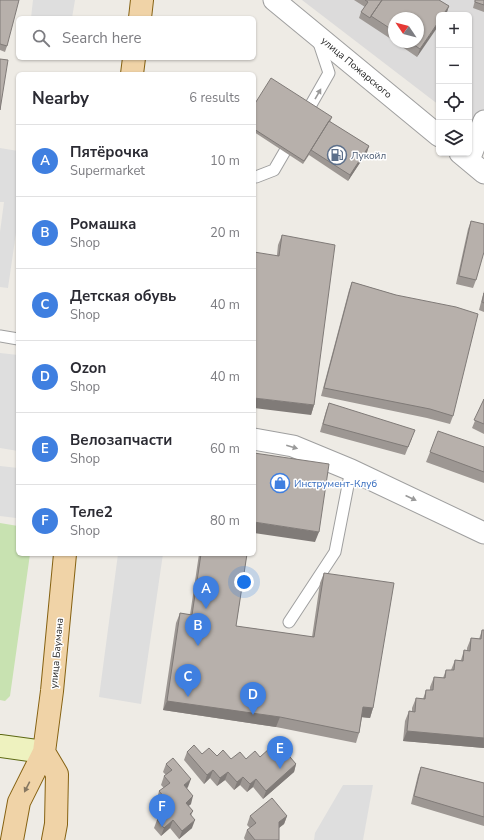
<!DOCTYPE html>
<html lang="en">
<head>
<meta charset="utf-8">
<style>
  :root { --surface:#fff; --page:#f7f7f7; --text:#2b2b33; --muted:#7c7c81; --line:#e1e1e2; --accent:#0f766e }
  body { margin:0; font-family:"Nunito Sans",sans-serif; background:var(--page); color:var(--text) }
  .controls { position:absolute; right:12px; top:12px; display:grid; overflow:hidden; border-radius:6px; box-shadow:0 1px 3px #0004 }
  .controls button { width:36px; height:36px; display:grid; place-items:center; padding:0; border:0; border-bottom:1px solid var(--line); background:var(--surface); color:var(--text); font:20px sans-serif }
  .compass { position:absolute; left:388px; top:12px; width:36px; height:36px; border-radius:50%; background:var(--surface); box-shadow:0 1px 3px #0004; rotate:305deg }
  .you { position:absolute; left:244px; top:582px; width:14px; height:14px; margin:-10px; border:3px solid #fff; border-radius:50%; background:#1a73e8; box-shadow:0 0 0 6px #1a73e833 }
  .badge { display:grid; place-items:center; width:26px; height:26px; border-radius:50%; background:var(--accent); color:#fff; font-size:13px; font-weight:700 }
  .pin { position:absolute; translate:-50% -33px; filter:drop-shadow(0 1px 2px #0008) }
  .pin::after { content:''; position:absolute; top:21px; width:14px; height:12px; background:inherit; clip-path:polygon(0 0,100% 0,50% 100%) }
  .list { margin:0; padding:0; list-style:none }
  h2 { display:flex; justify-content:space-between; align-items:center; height:52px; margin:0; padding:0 16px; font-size:17px }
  h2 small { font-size:13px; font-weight:400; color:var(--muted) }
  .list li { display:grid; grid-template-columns:26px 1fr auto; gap:12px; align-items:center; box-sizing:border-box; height:72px; padding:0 16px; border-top:1px solid var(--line) }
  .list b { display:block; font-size:15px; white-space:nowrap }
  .list p { margin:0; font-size:13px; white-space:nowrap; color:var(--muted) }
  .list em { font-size:13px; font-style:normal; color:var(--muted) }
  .icon { flex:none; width:22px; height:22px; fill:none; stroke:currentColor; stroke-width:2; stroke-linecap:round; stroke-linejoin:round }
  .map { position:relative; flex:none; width:484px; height:840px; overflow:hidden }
  .search { position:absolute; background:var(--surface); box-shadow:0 1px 3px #0004; left:16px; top:16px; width:240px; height:44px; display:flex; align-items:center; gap:10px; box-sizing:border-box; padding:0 14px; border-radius:6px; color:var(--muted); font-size:15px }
  .panel { position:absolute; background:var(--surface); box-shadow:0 1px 3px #0004; left:16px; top:72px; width:240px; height:484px; border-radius:6px }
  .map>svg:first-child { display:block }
  .residential { fill:#dcdbdb; fill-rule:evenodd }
  .grass { fill:#c8e2b1 }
  .parking { fill:#dedede }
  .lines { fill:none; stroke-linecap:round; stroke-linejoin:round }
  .lane-casing { stroke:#9f9f9f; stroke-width:13 }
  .street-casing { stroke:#9f9f9f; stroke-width:23 }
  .secondary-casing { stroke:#5c6812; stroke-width:24 }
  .primary-casing { stroke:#866212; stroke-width:24 }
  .lane { stroke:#fff; stroke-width:11 }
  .street { stroke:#fff; stroke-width:21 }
  .secondary { stroke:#eef2bf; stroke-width:22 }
  .primary { stroke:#f0d3a7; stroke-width:22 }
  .wall { fill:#9d9793 }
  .shaded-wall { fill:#807b78 }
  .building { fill:#b7b0ab; stroke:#807b78 }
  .oneway { fill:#9a9a9a }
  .oneway2 { fill:#877862 }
  .labels { text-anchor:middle; stroke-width:3; stroke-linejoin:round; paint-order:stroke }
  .street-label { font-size:10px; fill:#1e1e1e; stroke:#fff }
  .service-label { font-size:10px; fill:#4e5e75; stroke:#fff; text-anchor:start }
  .shop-label { font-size:10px; fill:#366cbe; stroke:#fff; text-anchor:start }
</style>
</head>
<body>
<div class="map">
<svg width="484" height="840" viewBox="0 0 484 840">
  <rect width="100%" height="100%" fill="#eeebe5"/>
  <!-- residential -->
  <path class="residential" d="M302 0H484V140L469 128V15H439V105ZM394 18H418V42H394Z"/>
  <!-- grass -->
  <path class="grass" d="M0 523 18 526V554H30L10 696 5 701 0 700Z"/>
  <!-- parking -->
  <path class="parking" d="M33 0H75L72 18H31Z
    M0 148 18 151V219L8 288 0 287V232L4 202H0Z
    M0 353 18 355V451L0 448Z
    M0 466 18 468V498L16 518 0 516Z
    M118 554H163L141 704 99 697Z
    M343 785H373L363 840H314L315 833Z"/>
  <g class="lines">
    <defs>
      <path id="lane" d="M304 117 329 73 318 40
        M254 176 256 177 274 170 292 139
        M0 336 18 339
        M289 622 335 552 351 470"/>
      <path id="street" d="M274 0 439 136
        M460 153 484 173
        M469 160 484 121
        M254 439 293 446 351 470 484 533"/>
      <path id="secondary" d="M0 746 44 752"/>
      <path id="primary" d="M140 18 142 0
        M132 74 134 58
        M44 752 57 774 56 824 53 840
        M12 840 19 802 44 752 52 691 65 554"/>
    </defs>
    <!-- lane casing -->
    <use href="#lane" class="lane-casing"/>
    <!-- street casing -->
    <use href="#street" class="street-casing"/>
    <!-- secondary casing -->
    <use href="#secondary" class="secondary-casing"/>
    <!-- primary casing -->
    <use href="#primary" class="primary-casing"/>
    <!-- lane -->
    <use href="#lane" class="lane"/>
    <!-- street -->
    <use href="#street" class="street"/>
    <!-- secondary -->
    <use href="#secondary" class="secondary"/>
    <!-- primary -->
    <use href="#primary" class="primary"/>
  </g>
  <!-- wall -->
  <path class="wall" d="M0 0 7 46 5 52 0 50Z
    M354 0H439L449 6 446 15H439L417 57 395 42H418L394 18V41L359 18 361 12 365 7Z
    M475 0H484V12L473 8Z
    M254 105 332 117 330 122 369 146 367 152 348 181 309 155 303 164 254 132Z
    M471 221 476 280 473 288 456 284 468 229Z
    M282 235 314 405 311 415 277 255 278 245Z
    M352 282 396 295 453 416 450 424 427 418 321 396 349 290Z
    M484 291V312L479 310Z
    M484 399V434L472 428Z
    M329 403 412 438 405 455 320 432 326 411Z
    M484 447V483L426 462 430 452Z
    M199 554H247L236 626 312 637 320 583 324 573 373 708 370 718 362 717 359 733 356 743 276 727 163 710 176 623 180 613 190 615Z
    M482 630 484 748 403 741 405 721 409 711H412V708L416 698 423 699 426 690H430V687L434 677 443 678 446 670H451L455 660H461L464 650 467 651V648L471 638 479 639Z
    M187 752 217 756 231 759H246L277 755 296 764 294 772 263 799 253 787 247 792 240 785 234 790 225 780 217 786 210 778 204 784 184 760Z
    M166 764 188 787 187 788 191 804 188 806 193 811 191 816 192 828 179 839 170 828 161 836 154 828 157 820 160 817 157 813 161 804 157 799 159 791 164 788 161 785 164 776 166 775 163 772Z
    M421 767 484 783V826L411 804 418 775Z
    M250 816H287L284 824 279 828V840H245L244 838 247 830 250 828 247 825Z"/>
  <!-- shaded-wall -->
  <path class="shaded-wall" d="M449 6 446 15H443Z
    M439 21V25L417 57 420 49Z
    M369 146 367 152 348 181 350 175Z
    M254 398 314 405 311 415 254 408Z
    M254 522 319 532 315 542 254 533Z
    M167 701 280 717 276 727 163 710Z
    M363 707 373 708 370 718 360 717Z
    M407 731 484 738V748L403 741Z
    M296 764 294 772 263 799 266 791Z
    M213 770 210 778 204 784 207 775Z
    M228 772 225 780 217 786 220 778Z
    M243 777 240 785 234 790 237 782Z
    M191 779 188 787 181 793 184 785Z
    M256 779 253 787 247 792 250 784Z
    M193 796 191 804 183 811 186 803Z
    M287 816 284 824 276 830 279 822Z
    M173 820 170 828 161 836 164 828Z
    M195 820 192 828 179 839 182 831Z"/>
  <!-- building -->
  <path class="building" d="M0 0H19L7 46 0 44Z
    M365 0H382L371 16 370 18 361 12 368 2Z
    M382 0H439L449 6 443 15H439V21L420 49 410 42H418V18H394V31L371 16Z
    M475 0H484V5L475 2Z
    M0 59 8 60 0 110Z
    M271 78 332 117 329 121 304 161 254 129V105Z
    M329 121 369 146 350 175 311 150Z
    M471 221 484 224V252L476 280 459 276Z
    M282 235 335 245 314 405 254 398V252L279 256Z
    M352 282 396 295 456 307 478 314 453 416 430 409 324 388Z
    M484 293V303L482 302Z
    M484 399V424L474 420Z
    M329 403 415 430 408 447 323 424Z
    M438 431 484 447V472L430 452Z
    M254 453 329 464 319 532 254 522Z
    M201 554H247L236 626 314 637 324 573 394 583 373 708 363 707 359 733 280 717 167 701 180 613 192 615Z
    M482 630H484V738L407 731 409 711 415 712 416 698 425 699 426 690H433L434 677 445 678 446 670H454L455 660 463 661 464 650 470 651 471 638 481 639Z
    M194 745 202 754 209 748 217 756 223 750 231 759 240 752 246 759 255 751 260 757 270 748 277 755 284 750 296 764 266 791 256 779 250 784 243 777 237 782 228 772 220 778 213 770 207 775 187 752Z
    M173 758 191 779 184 785 193 796 186 803 193 811 190 814 195 820 182 831 173 820 164 828 157 820 166 812 160 805 166 799 159 791 170 783 164 776 172 770 166 764Z
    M421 767 484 783V817L414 796Z
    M272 798 287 816 279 822V840H255L247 830 256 823 250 816Z"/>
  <!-- one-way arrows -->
  <defs><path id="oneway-solid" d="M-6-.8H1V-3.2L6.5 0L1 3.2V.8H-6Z"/></defs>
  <g class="oneway">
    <use href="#oneway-solid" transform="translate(318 94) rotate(-60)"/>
    <use href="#oneway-solid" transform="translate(292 447) rotate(16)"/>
    <use href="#oneway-solid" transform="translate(411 498) rotate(25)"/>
  </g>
  <use class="oneway2" href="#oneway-solid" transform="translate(27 787) rotate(117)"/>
  <!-- icons -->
  <defs>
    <symbol id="fuel-ring" viewBox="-11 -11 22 22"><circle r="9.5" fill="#fff" stroke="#5c6f8a" stroke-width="1.5"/><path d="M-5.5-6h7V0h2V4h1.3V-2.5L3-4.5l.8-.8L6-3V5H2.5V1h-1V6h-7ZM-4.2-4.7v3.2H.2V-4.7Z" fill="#5c6f8a"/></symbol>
    <symbol id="shop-ring" viewBox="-11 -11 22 22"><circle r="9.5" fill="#fff" stroke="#3f7fe0" stroke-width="1.5"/><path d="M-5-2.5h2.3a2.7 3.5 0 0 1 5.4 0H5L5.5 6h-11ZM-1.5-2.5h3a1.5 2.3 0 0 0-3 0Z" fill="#3f7fe0"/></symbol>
  </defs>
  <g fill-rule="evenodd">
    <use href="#fuel-ring" x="326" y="144" width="22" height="22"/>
    <use href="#shop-ring" x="269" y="472" width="22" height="22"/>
  </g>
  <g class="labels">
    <!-- street labels -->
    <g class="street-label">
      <text transform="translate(357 67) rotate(40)" y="4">улица Пожарского</text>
      <text transform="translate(56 653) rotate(-85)" y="4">улица Баумана</text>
    </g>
    <!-- service labels -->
    <g class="service-label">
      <text x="351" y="159">Лукойл</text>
    </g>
    <!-- shop labels -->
    <g class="shop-label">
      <text x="294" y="487">Инструмент-Клуб</text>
    </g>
  </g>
</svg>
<div class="controls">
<button>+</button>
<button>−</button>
<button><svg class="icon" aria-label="locate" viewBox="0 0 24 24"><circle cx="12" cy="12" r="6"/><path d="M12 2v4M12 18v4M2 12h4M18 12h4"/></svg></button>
<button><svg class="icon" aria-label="layers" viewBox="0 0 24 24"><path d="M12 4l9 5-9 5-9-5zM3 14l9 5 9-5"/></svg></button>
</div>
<svg class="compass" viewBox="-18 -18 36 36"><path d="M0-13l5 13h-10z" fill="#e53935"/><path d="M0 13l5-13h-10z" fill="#7c7c81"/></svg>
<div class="you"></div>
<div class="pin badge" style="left:206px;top:609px;background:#3f7fe0">A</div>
<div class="pin badge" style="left:198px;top:646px;background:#3f7fe0">B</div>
<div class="pin badge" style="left:188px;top:697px;background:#3f7fe0">C</div>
<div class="pin badge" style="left:253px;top:715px;background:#3f7fe0">D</div>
<div class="pin badge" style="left:280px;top:769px;background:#3f7fe0">E</div>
<div class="pin badge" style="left:162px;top:827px;background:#3f7fe0">F</div>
<div class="search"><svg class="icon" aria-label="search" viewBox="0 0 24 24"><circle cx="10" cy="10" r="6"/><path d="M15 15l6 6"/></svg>Search here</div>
<section class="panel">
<h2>Nearby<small>6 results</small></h2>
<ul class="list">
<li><span class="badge" style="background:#3f7fe0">A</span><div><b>Пятёрочка</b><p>Supermarket</p></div><em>10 m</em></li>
<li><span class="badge" style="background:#3f7fe0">B</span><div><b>Ромашка</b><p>Shop</p></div><em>20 m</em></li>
<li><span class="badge" style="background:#3f7fe0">C</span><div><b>Детская обувь</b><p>Shop</p></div><em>40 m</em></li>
<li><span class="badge" style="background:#3f7fe0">D</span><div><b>Ozon</b><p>Shop</p></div><em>40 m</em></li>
<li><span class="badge" style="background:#3f7fe0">E</span><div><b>Велозапчасти</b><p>Shop</p></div><em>60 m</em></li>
<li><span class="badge" style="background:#3f7fe0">F</span><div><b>Теле2</b><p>Shop</p></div><em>80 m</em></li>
</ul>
</section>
</div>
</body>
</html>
